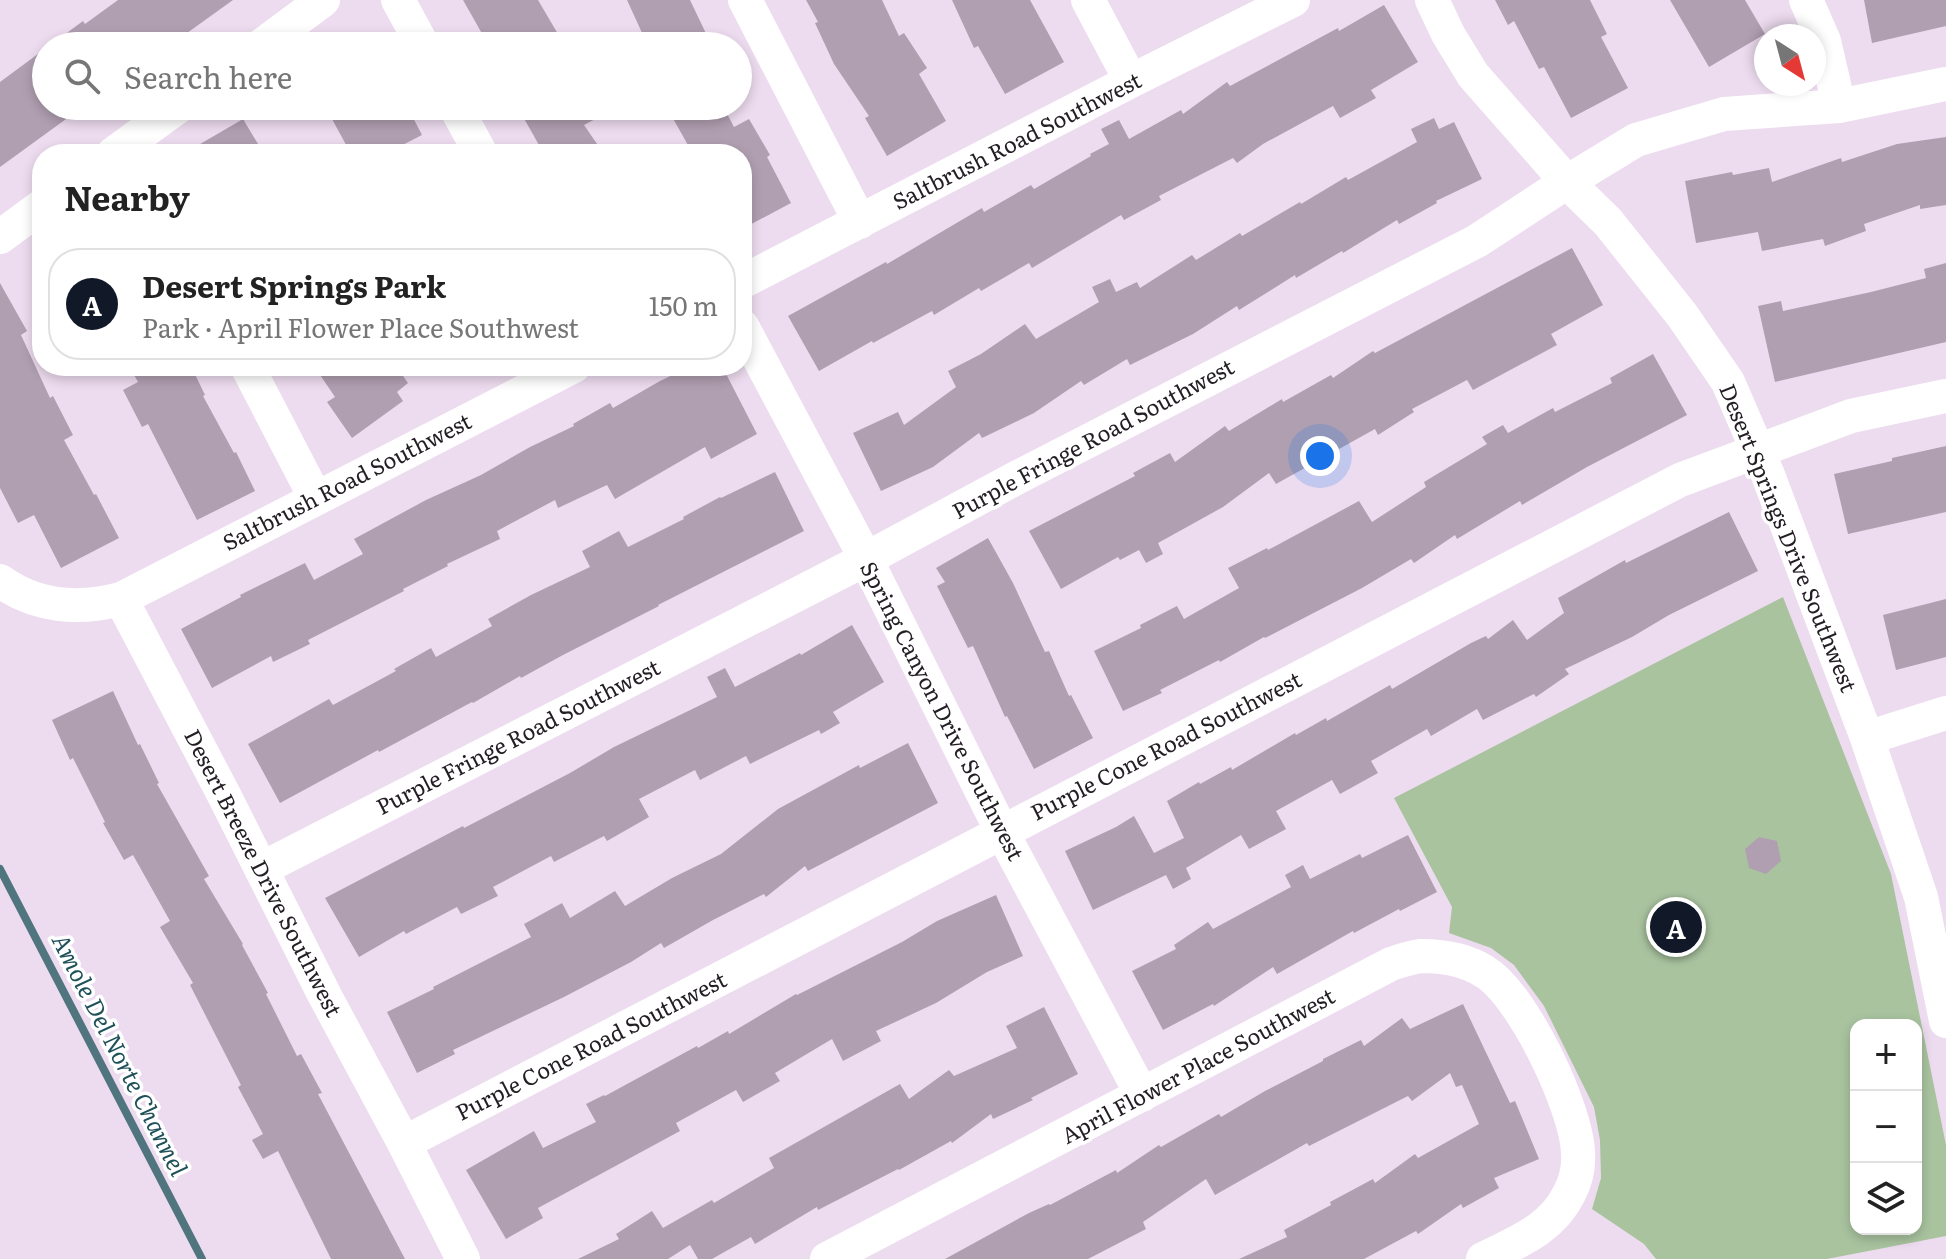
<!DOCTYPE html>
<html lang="en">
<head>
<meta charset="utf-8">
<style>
  :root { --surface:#fff; --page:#f2f2f2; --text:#222; --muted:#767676; --line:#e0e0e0; --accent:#111827 }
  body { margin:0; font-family:Literata,serif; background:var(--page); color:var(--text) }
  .controls { position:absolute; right:24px; bottom:24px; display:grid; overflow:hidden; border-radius:16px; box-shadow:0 4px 12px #0003 }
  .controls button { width:72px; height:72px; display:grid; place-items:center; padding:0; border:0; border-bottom:2px solid var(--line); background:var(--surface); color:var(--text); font:40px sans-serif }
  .compass { position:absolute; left:1754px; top:24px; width:72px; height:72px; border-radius:50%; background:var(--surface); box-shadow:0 4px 12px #0003; rotate:144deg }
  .you { position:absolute; left:1320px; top:456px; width:28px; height:28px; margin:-20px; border:6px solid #fff; border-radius:50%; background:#1a73e8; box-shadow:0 0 0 12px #1a73e833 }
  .badge { display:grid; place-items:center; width:52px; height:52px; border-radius:50%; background:var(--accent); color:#fff; font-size:26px; font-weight:700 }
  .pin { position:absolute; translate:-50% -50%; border:4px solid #fff; box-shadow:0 2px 8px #0006 }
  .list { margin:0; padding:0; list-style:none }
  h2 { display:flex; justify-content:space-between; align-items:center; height:104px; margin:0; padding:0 32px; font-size:34px }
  h2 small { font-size:26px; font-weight:400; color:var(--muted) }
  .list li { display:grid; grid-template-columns:52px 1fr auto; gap:24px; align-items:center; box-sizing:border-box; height:112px; margin:0 16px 16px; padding:0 16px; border:2px solid var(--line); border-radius:32px }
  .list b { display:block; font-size:30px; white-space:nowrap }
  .list p { margin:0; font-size:26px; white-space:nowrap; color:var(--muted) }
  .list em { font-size:26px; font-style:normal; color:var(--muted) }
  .icon { flex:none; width:44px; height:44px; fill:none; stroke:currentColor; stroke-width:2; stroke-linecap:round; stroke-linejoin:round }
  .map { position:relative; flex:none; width:1946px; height:1259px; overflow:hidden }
  .search { position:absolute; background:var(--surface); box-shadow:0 4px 12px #0003; left:32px; top:32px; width:720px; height:88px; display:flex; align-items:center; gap:20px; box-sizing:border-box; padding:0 28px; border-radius:44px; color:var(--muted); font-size:30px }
  .panel { position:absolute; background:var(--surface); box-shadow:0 4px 12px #0003; left:32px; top:144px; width:720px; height:232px; border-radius:32px }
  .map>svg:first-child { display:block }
  .green { fill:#a9c39f; fill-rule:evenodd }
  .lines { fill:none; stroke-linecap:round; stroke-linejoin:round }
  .stream { stroke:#50757e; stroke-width:8 }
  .building { fill:#b09fb1 }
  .minor { stroke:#fff; stroke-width:34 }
  .labels { text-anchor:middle; stroke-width:7; stroke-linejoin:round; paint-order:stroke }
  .street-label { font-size:22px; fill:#231d24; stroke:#fff }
  .water-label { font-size:24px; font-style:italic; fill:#1f5159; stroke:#fff }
</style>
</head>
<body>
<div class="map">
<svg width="1946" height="1259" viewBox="0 0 1946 1259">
  <rect width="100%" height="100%" fill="#eddcef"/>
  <!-- green -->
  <path class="green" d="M1783 597 1891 874 1946 1145V1236L1827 1259H1656L1644 1244 1592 1209 1601 1178 1600 1140 1594 1107 1544 1006 1514 965 1491 948 1449 933 1452 907 1394 798ZM1856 1025H1916V1229H1856Z"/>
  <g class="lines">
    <!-- stream -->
    <path class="stream" d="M0 869 202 1259"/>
  </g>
  <!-- building -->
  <path class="building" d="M118 0H233L169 46H49L83 21 85 24Z
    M463 0H538L565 46H489Z
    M627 0H690L712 46H648Z
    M806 0H882L899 36 904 33 927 68 919 74 946 121 887 156 865 118 869 116 834 64 815 23 818 22Z
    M952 0H1030L1064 62 1005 94 978 46 974 48Z
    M1495 0H1590L1607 34 1601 37 1628 88 1571 118 1544 67 1539 69 1514 21 1508 25Z
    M1670 0H1745L1765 34 1709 67Z
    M1864 0H1946V26L1872 43Z
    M1384 5 1418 62 1371 90 1376 98 1340 118 1333 106 1263 144 1237 163 1233 158 1159 196 1161 200 1124 220 1121 215 1032 268 1029 263 981 291 979 288 934 315 932 311 873 343 872 341 819 371 788 316 886 262 887 264 982 208 984 212 1031 185 1034 189 1091 156 1090 154 1109 144 1101 129 1119 120 1129 139 1181 110 1183 114 1227 82 1230 86 1338 28 1339 31Z
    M46 48V106H84L0 167V82Z
    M325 106H407L422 135 385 154H351Z
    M517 106H620L584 125 604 154H544Z
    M666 106H723L734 127 749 119 770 155 767 157 791 203 742 229V154H693Z
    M1434 118 1439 129 1454 122 1482 179 1436 201 1437 203 1399 224 1397 220 1343 253 1342 251 1296 278 1295 275 1239 310 1237 306 1193 334 1130 365 1127 359 1084 385 1081 381 1034 413 982 438 979 433 933 467 881 491 853 433 898 412 904 425 956 387 948 371 981 354 1025 324 1036 339 1099 302 1092 287 1110 279 1116 292 1137 282 1140 288 1192 255 1196 260 1240 233 1242 236 1300 202 1301 204 1346 177 1348 180 1417 142 1411 129Z
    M243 119 264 154H183Z
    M1946 137V205L1920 209V205L1864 224 1866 231 1825 246 1823 239 1762 251 1758 232 1696 243 1685 181 1732 172 1733 175 1769 168 1772 182 1841 158 1842 162 1897 144Z
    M1572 248 1603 305 1551 334 1557 345 1473 390 1467 380 1412 409 1414 412 1378 435 1375 429 1276 484 1269 473 1223 507 1158 543 1163 554 1146 563 1139 550 1120 560 1118 557 1061 589 1029 531 1135 476 1133 473 1170 453 1175 462 1225 426 1229 431 1282 399 1283 402 1331 375 1333 378 1373 351 1375 353Z
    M1946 263V342L1775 382 1758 306 1781 301 1783 311 1871 292 1926 278 1924 269Z
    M0 283 27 331 21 335 50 398 53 396 73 435 64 440 94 495 96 494 119 538 61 568 34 515 18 523 0 488Z
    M1653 354 1687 415 1587 467 1522 505 1520 501 1457 539 1455 535 1414 563 1411 559 1362 588 1265 638 1264 637 1220 662 1219 660 1160 690 1162 693 1123 711 1094 651 1141 628 1140 625 1177 606 1184 619 1239 588 1228 568 1267 548 1268 550 1359 501 1372 522 1426 487 1424 482 1487 444 1482 437 1503 425 1508 433 1553 408 1555 412 1612 383 1610 378Z
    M129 366H191L205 395 203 396 234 453 236 452 255 491 197 520 148 424 142 427 123 390 138 382Z
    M314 366H396L408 383 397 392 403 401 352 438 327 402 335 397Z
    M691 366H722L757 434 711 459 705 447 615 499 607 485 558 508 555 500 497 531 500 539 447 564 448 566 403 589 404 591 308 640 310 644 273 662 271 656 212 688 181 629 241 597 240 595 305 563 314 580 363 554 354 539 426 500 481 475 530 447 574 426 573 424 610 403 613 408 660 381Z
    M1946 446V512L1848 534 1834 474 1892 461V458Z
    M775 472 804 531 658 605 659 606 563 655 521 678 520 676 473 703 472 702 379 752 378 750 280 803 248 744 329 699 333 705 396 671 394 669 431 648 436 657 492 626 488 619 531 595 590 567 582 551 619 531 628 547 684 519 683 517 720 497 721 498Z
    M1729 512 1758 571 1669 615 1632 637 1565 669 1569 674 1536 697 1534 694 1483 720 1477 709 1431 736 1427 729 1371 761 1378 773 1340 794 1332 780 1276 811 1286 829 1249 849 1241 835 1186 868 1191 879 1173 889 1166 875 1093 910 1065 851 1116 827 1134 816 1154 853 1184 838 1167 801 1199 782 1200 784 1231 767 1232 770 1295 733 1296 735 1326 718 1327 721 1390 685 1392 689 1471 643 1486 636 1488 639 1513 620 1527 640 1564 613 1558 598 1625 560 1626 563Z
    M988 538 1013 583 1045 652 1049 651 1069 696 1071 695 1093 738 1034 769 1007 716 1005 717 973 646 968 648 937 586 945 582 936 568Z
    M1946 599V657L1896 670 1883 615Z
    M852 625 884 682 833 712 840 723 821 734 819 730 750 764 746 756 700 780 695 770 639 799 649 817 607 841 604 836 554 862 551 856 493 887 498 896 461 914 457 907 406 934 404 931 359 957 325 898 463 826 464 828 570 773 614 747 717 697 707 677 725 668 735 687 800 653 801 655Z
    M113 691 138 745 140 744 159 783 157 784 209 876 204 879 243 944 242 945 268 993 266 994 297 1056 301 1054 322 1093 318 1094 405 1259H331L278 1151 263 1159 252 1140 263 1134 238 1087 241 1085 190 985 193 983 160 927 170 921 133 855 124 860 103 823 105 822 73 758 70 760 52 720Z
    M908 743 938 803 808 871 805 866 766 897 764 894 713 920 664 948 661 943 631 962 564 997 453 1050 455 1054 417 1073 387 1012 434 989 433 987 531 937 524 924 562 903 570 918 615 891 625 906 672 878 721 854 778 809 859 765 860 768Z
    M1408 835 1437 892 1400 911 1399 909 1354 933 1353 931 1277 974 1273 967 1214 1006 1213 1004 1163 1030 1132 971 1176 949 1174 945 1208 922 1213 929 1291 887 1285 875 1303 865 1310 879 1360 854 1362 858Z
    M1759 837 1777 841 1781 861 1766 874 1749 868 1745 849Z
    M996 895 1023 956 987 972 936 1003 876 1031 881 1041 843 1061 832 1039 775 1073 780 1081 743 1102 736 1090 676 1123 680 1131 538 1208 543 1218 506 1239 466 1170 534 1131 543 1148 596 1122 586 1104 604 1095 605 1096 697 1046 698 1048 728 1031 729 1034 796 994 797 995 902 942 937 921Z
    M1463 1004 1510 1103 1515 1101 1539 1159 1494 1178 1499 1188 1463 1208 1461 1204 1418 1234 1416 1231 1364 1259H1239L1287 1237 1284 1230 1331 1205 1330 1202 1373 1179 1375 1183 1415 1154 1418 1158 1479 1124 1462 1085 1456 1087 1450 1073 1412 1101 1408 1096 1309 1146 1307 1143 1215 1195 1206 1179 1143 1222 1146 1229 1088 1259H945L1029 1213 1049 1204 1050 1205 1116 1170 1117 1173 1159 1145 1161 1147 1219 1114 1221 1117 1265 1091 1323 1061V1059L1361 1040 1364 1046 1402 1018 1410 1029Z
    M1044 1007 1078 1074 1031 1098 1033 1100 993 1119 991 1114 952 1143 951 1141 899 1170 898 1169 818 1210 817 1207 755 1244 751 1237 712 1259H698L690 1245 668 1259H578L619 1239 616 1234 652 1211 663 1228 712 1200 714 1203 774 1168 769 1158 900 1084 909 1099 949 1070 954 1076 1017 1048 1006 1026Z"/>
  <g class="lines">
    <!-- minor -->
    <path class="minor" d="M398 0 423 46
      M745 0 860 222
      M1088 0 1131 81
      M1432 0 1448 34 1473 75 1567 182 1608 222 1682 315 1728 382 1768 475 1867 738 1921 897 1946 1021
      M1806 0 1824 41 1839 106
      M261 46 323 0
      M455 106 481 154
      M113 154 179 106
      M0 237 42 206
      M742 282 1131 81 1293 0
      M742 326 866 559 1002 832 1142 1095
      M247 366 316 499
      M0 581C36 607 79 610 121 599L574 366
      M121 599 224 795 325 996 404 1143 463 1259
      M1867 738 1946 713
      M261 869 866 559 1018 477 1477 241 1567 182 1636 140 1724 114 1839 106 1946 84
      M404 1143 1680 480 1851 416 1946 396
      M827 1259 1391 964C1400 961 1411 957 1421 956 1442 956 1467 960 1485 972 1523 995 1577 1109 1578 1153 1579 1168 1576 1181 1569 1194 1551 1230 1517 1242 1483 1259"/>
  </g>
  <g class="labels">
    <!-- street labels -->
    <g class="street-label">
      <text transform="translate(1017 141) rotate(-27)" y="8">Saltbrush Road Southwest</text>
      <text transform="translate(1093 439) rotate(-28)" y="8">Purple Fringe Road Southwest</text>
      <text transform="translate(347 482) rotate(-27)" y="8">Saltbrush Road Southwest</text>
      <text transform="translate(1788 538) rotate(68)" y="8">Desert Springs Drive Southwest</text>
      <text transform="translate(942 711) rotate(63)" y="8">Spring Canyon Drive Southwest</text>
      <text transform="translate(518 737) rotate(-27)" y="8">Purple Fringe Road Southwest</text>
      <text transform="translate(1166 746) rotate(-27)" y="8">Purple Cone Road Southwest</text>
      <text transform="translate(263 873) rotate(63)" y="8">Desert Breeze Drive Southwest</text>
      <text transform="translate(591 1046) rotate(-27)" y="8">Purple Cone Road Southwest</text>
      <text transform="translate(1198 1066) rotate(-28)" y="8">April Flower Place Southwest</text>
    </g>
    <!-- water labels -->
    <g class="water-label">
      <text transform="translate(119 1055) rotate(63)" y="8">Amole Del Norte Channel</text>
    </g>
  </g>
</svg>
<div class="controls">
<button>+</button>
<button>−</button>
<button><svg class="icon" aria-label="layers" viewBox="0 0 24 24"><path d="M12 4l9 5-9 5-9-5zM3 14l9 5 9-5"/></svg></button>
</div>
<svg class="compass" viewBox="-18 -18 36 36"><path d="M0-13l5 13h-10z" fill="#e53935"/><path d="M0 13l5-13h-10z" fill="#767676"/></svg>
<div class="you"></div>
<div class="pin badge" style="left:1676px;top:927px">A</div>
<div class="search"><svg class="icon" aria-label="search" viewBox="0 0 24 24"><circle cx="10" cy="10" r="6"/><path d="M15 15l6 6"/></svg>Search here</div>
<section class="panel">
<h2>Nearby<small></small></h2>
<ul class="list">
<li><span class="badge">A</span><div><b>Desert Springs Park</b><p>Park · April Flower Place Southwest</p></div><em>150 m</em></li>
</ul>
</section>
</div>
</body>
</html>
